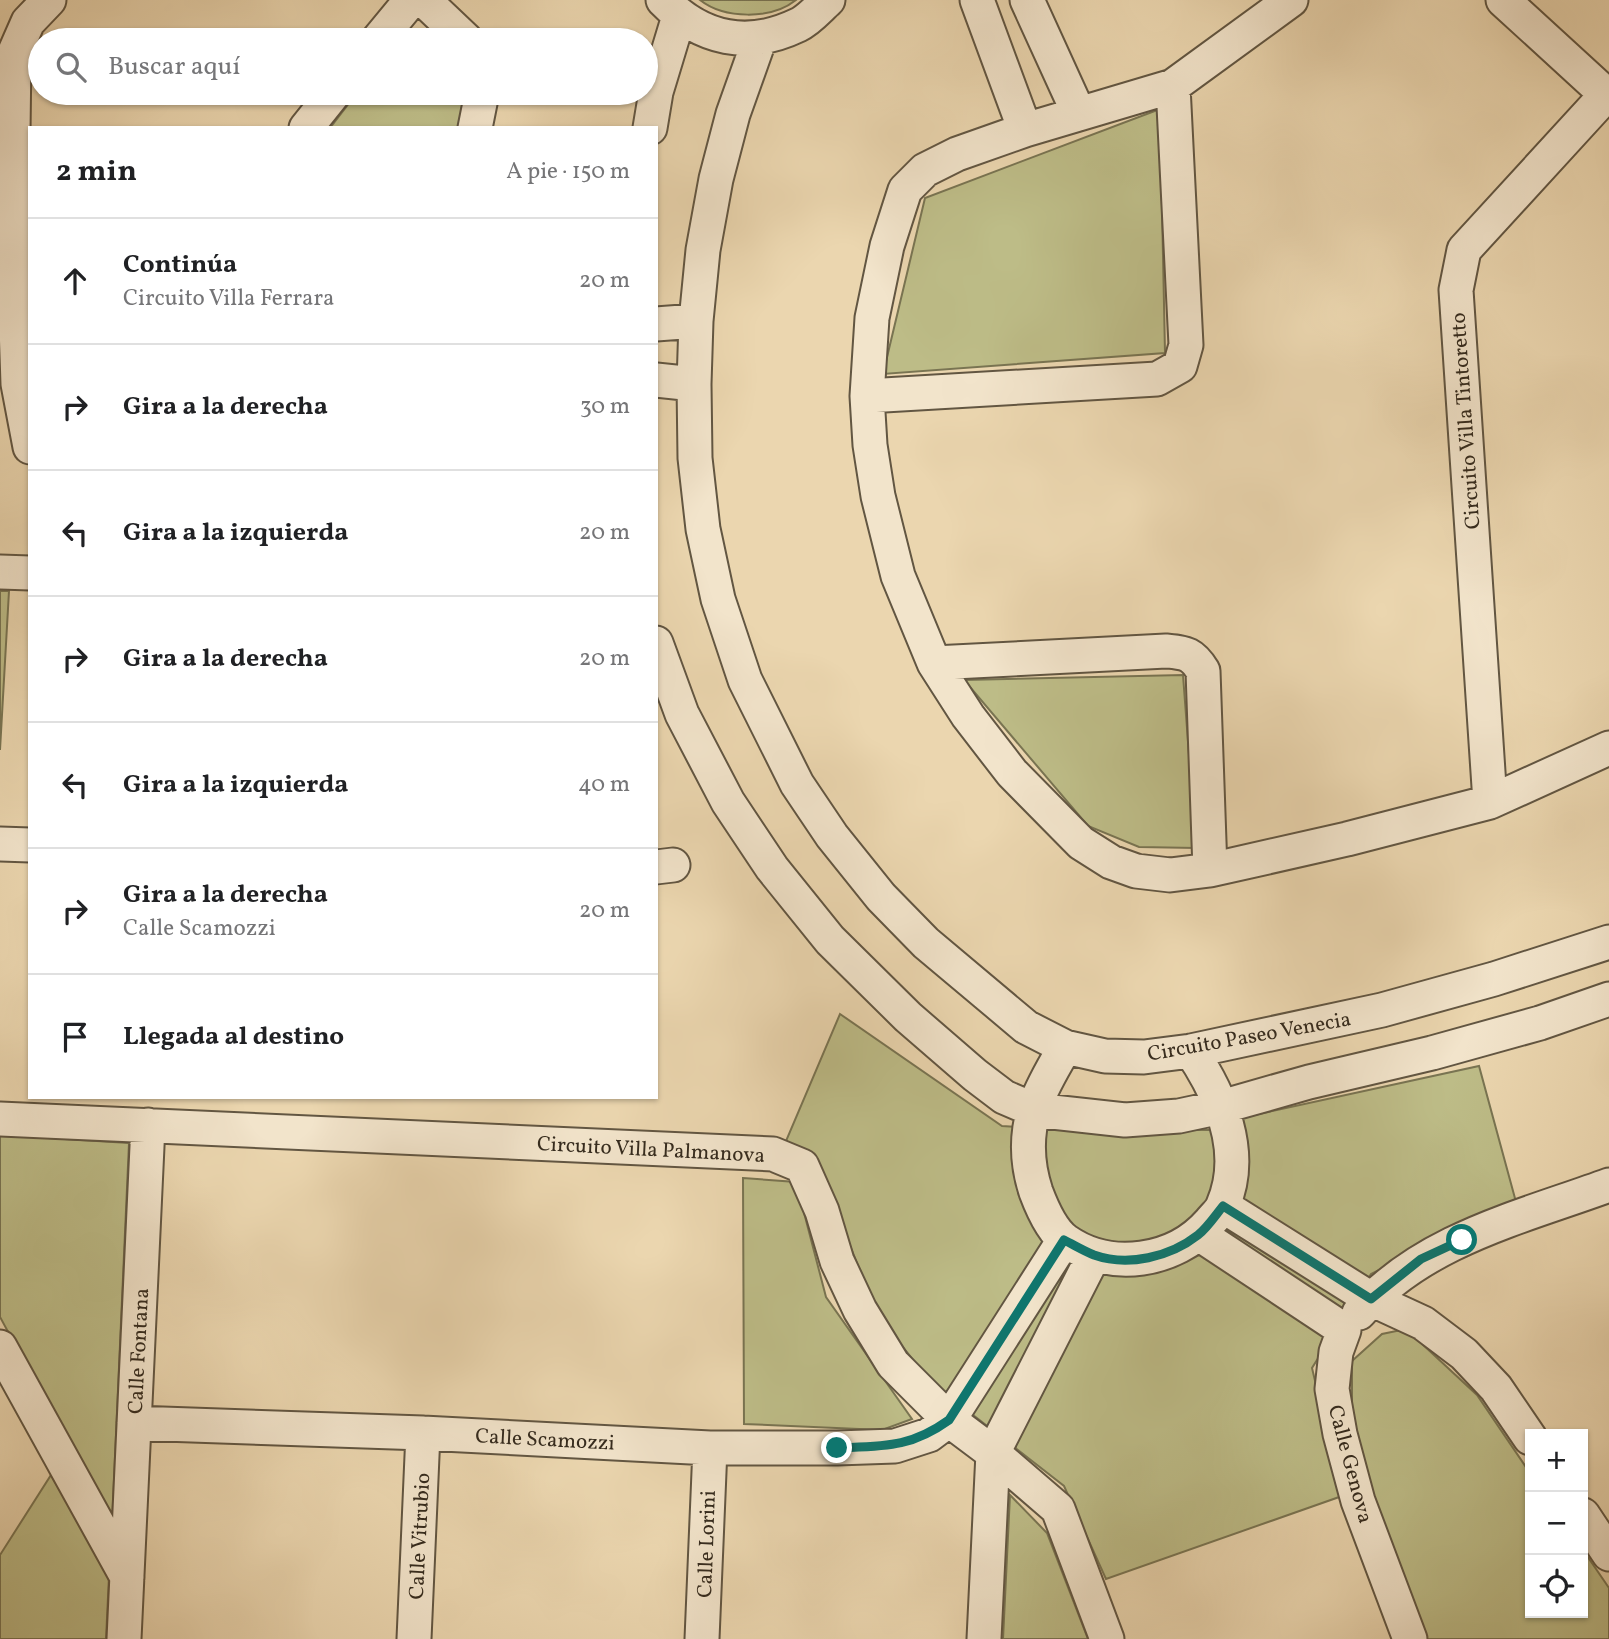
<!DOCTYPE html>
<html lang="es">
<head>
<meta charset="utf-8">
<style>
  :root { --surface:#fff; --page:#f2f2f2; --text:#202124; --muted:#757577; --line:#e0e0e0 }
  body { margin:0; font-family:Vollkorn,serif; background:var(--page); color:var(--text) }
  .controls { position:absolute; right:21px; bottom:21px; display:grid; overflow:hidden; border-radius:0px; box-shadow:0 2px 5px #0004 }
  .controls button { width:63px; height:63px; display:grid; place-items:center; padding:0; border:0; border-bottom:2px solid var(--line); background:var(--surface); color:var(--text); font:35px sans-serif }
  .stop { position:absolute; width:21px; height:21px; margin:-16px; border:5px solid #0f766e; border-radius:50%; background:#fff }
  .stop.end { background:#0f766e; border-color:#fff; box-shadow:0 2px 7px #0008 }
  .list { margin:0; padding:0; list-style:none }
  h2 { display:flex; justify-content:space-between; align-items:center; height:91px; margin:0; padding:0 28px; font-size:30px }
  h2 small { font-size:23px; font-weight:400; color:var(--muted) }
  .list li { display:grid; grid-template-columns:46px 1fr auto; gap:21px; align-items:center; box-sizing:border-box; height:126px; padding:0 28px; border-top:2px solid var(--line) }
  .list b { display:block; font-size:26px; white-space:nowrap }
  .list p { margin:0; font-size:23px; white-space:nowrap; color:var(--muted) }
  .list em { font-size:23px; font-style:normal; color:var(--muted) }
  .icon { flex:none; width:38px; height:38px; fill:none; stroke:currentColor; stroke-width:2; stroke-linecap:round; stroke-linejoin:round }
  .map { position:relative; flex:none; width:1609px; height:1639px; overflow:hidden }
  .search { position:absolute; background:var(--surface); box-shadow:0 2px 5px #0004; left:28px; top:28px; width:630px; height:77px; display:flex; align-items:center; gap:18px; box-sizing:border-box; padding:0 24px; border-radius:38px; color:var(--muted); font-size:26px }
  .panel { position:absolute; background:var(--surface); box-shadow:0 2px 5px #0004; left:28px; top:126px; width:630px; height:973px; border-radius:0px }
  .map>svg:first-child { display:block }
  .green { fill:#bdbc87; stroke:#797452; stroke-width:2 }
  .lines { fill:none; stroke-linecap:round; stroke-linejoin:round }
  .minor-casing { stroke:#625642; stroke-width:37 }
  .minor { stroke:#f2e4cb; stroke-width:33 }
  .route { stroke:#0f766e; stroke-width:9 }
  .labels { text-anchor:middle; stroke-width:5; stroke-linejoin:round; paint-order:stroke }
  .street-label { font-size:21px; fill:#352b1e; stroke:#f2e4cb }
</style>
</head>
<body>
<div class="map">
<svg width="1609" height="1639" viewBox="0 0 1609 1639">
  <rect width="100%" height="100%" fill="#ebd6af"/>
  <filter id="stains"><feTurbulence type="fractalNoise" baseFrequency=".00286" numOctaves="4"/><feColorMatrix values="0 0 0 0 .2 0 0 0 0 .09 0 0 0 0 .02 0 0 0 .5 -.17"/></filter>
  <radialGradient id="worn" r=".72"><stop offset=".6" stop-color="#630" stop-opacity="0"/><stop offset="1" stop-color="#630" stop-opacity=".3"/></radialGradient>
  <!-- green -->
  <path class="green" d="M700 0H796C771 20 724 19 700 0Z
    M357 93H464L459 128H330Z
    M1160 109 1165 353 883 374 925 198Z
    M0 591H9L0 750Z
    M1183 675 1196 848 1139 847 1088 826 964 680Z
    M840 1014 1002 1126 1050 1129 1211 1130 1245 1117 1479 1066 1516 1202 1371 1274 1312 1368 1342 1496 1106 1579 1064 1486 932 1383 879 1318 814 1156 786 1141Z
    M0 1135 129 1143 112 1524 0 1317Z
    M743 1178 796 1182 826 1297 912 1419 882 1430 744 1424Z
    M1406 1329 1477 1395 1530 1473V1613H1583V1550L1609 1588V1639H1427L1352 1442V1361L1382 1334Z
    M51 1475 109 1576 106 1639H0V1555Z
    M1010 1495 1047 1533 1088 1639H1003Z"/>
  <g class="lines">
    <defs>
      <path id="minor" d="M424 0 466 40
        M663 0C702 40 748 49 798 25 809 20 819 8 828 0
        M977 0 1025 130
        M1027 0 1079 114
        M1291 0 1173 86 1025 130 957 154 925 170 905 190 887 246 872 318 867 396 870 445 878 496 898 576 934 663 968 716 1012 773 1081 843 1111 862 1136 871 1170 875 1210 870 1347 839 1490 802 1609 748
        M1503 0 1609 97
        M760 38 733 114 716 179 703 250 696 321 694 384 695 458 703 529 718 599 745 680 797 784 832 836 881 897 926 943 1026 1027 1065 1047 1105 1056 1144 1057 1191 1051 1382 1010 1494 979 1609 942
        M378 40 411 0
        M306 128 334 93
        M475 128 482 93
        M650 128 656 92 679 16
        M656 324 696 321
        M656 380 694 384
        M867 396 1157 379 1180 366 1186 345 1173 86
        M30 447 18 384 12 210 14 54 28 22 49 0
        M0 572 30 573
        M656 643 682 714 728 802 772 868 830 940 908 1017 975 1075 1004 1097 1034 1110 1125 1120 1179 1116 1221 1107 1309 1082 1432 1053 1540 1023 1609 999
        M934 663 1166 651C1186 653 1192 653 1203 671L1210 870
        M1490 802 1456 290 1464 250 1606 95
        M0 844 30 845
        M656 867 673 865
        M1065 1047C1054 1067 1041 1087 1034 1109 1026 1136 1027 1165 1036 1192 1042 1208 1052 1231 1066 1241 1111 1272 1175 1262 1210 1222 1214 1217 1221 1211 1223 1205 1246 1152 1220 1094 1191 1051
        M0 1119 773 1154 802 1166 822 1211 837 1261 860 1310 893 1364 949 1420 993 1453 1058 1509 1107 1639
        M1223 1206 1371 1299 1423 1323 1464 1354 1496 1388 1530 1438
        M1199 1234 1344 1330 1336 1352 1332 1389 1340 1434 1358 1501 1410 1639
        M1359 1313C1422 1240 1522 1217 1609 1185
        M0 1347 127 1577
        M134 1423 423 1433 710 1448H837L895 1446 929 1435 949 1420 1064 1240
        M1583 1515 1609 1554
        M124 1639 148 1125
        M414 1639 423 1433
        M702 1639 710 1448
        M984 1639 993 1453 1094 1255"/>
    </defs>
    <!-- minor casing -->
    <use href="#minor" class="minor-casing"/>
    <!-- minor -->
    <use href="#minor" class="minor"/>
  </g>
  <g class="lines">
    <!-- route -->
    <path class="route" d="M837 1448C884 1446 910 1448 949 1420L1064 1240C1074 1245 1084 1251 1094 1255 1128 1267 1170 1257 1198 1235 1207 1228 1215 1216 1223 1206L1371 1299 1421 1259 1462 1240"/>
  </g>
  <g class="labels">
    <!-- street labels -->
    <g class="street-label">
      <text transform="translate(1465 421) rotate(-94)" y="7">Circuito Villa Tintoretto</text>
      <text transform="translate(1249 1036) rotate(-10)" y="7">Circuito Paseo Venecia</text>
      <text transform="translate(651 1149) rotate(3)" y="7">Circuito Villa Palmanova</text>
      <text transform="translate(138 1351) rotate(-87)" y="7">Calle Fontana</text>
      <text transform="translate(545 1439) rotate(3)" y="7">Calle Scamozzi</text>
      <text transform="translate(1351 1464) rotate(75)" y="7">Calle Genova</text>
      <text transform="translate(419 1536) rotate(-87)" y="7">Calle Vitrubio</text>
      <text transform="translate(706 1544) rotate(-88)" y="7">Calle Lorini</text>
    </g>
  </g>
  <rect width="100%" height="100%" filter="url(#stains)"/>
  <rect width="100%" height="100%" fill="url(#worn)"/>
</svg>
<div class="controls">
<button>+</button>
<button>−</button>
<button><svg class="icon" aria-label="locate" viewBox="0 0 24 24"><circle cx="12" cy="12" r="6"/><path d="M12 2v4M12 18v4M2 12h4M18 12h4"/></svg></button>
</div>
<div class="stop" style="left:1462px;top:1240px"></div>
<div class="stop end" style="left:837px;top:1448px"></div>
<div class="search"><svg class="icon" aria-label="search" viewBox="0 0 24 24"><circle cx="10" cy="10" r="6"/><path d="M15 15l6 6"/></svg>Buscar aquí</div>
<section class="panel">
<h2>2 min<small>A pie · 150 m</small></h2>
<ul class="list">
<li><svg class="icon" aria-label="ahead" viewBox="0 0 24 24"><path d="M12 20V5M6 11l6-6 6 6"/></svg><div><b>Continúa</b><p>Circuito Villa Ferrara</p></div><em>20 m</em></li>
<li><svg class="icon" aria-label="right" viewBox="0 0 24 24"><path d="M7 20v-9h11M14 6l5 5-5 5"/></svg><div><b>Gira a la derecha</b></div><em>30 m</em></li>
<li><svg class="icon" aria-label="left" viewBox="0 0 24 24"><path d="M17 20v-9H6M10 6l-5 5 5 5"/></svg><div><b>Gira a la izquierda</b></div><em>20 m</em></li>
<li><svg class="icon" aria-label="right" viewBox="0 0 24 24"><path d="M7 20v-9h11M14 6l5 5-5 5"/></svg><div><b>Gira a la derecha</b></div><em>20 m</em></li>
<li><svg class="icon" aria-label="left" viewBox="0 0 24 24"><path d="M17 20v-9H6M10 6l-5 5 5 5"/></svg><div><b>Gira a la izquierda</b></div><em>40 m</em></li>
<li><svg class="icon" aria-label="right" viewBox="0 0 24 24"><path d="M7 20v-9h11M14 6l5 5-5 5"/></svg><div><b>Gira a la derecha</b><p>Calle Scamozzi</p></div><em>20 m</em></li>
<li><svg class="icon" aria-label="arrive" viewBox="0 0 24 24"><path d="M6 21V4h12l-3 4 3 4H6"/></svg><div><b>Llegada al destino</b></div></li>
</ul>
</section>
</div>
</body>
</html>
